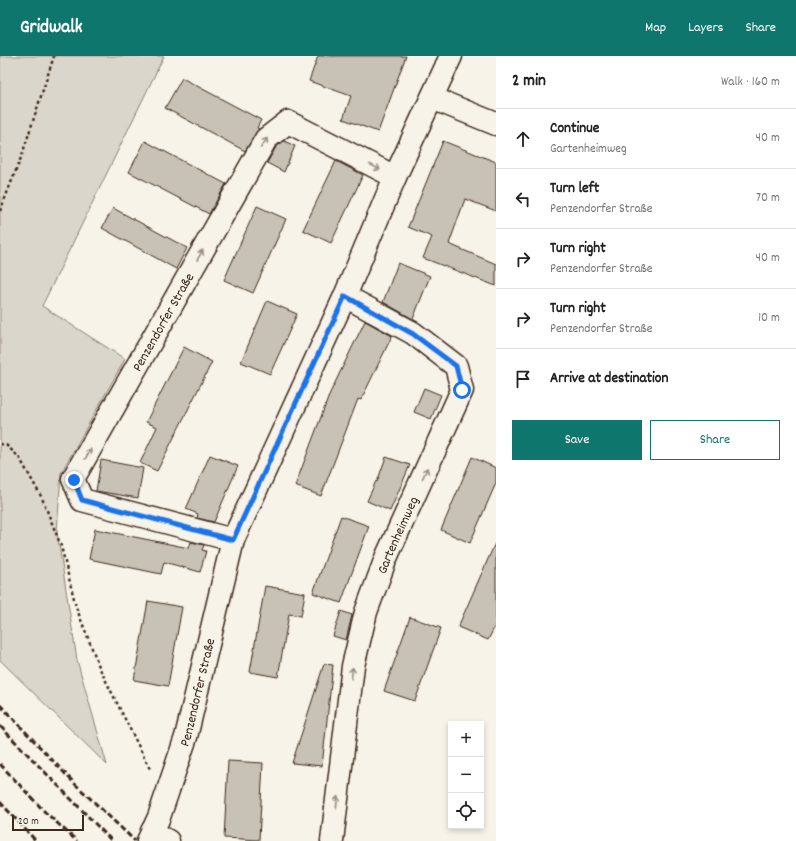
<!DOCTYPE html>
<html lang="en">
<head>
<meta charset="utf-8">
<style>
  :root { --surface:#fff; --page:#f6f6f6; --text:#222; --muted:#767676; --line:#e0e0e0; --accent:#0f766e }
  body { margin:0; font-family:Dekko,sans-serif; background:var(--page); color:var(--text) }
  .controls { position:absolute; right:12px; bottom:12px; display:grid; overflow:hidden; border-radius:0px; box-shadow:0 2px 6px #0003 }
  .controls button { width:36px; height:36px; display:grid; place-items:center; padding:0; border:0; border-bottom:1px solid var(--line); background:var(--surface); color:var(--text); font:20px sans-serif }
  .scale { position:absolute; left:12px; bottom:10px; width:72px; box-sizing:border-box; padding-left:4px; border:2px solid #3b2a1e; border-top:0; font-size:11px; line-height:14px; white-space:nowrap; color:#3b2a1e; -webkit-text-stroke:3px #f7f3e8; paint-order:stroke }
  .stop { position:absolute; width:12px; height:12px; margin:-9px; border:3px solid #1a73e8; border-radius:50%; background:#fff }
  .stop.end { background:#1a73e8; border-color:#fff; box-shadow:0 1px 4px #0008 }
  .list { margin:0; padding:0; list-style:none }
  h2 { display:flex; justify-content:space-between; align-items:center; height:52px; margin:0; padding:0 16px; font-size:17px }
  h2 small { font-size:13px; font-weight:400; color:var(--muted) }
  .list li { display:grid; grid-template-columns:26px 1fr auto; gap:12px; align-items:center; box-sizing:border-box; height:60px; padding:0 16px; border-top:1px solid var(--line) }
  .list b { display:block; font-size:15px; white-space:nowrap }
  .list p { margin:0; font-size:13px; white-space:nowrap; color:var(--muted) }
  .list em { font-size:13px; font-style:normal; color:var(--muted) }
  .actions { display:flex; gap:8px; padding:12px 16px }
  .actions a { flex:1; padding:9px 0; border:1px solid var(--accent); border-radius:0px; text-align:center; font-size:14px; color:var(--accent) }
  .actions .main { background:var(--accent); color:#fff }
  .icon { flex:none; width:22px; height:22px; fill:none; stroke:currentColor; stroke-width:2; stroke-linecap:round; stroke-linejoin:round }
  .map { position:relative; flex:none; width:496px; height:785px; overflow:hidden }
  header { display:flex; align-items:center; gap:24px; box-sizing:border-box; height:56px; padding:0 20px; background:var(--accent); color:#fff }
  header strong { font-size:19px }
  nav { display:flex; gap:22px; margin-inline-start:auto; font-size:14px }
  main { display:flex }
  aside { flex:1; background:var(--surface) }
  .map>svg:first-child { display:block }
  .green { fill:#dbd6cb; stroke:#8b8074 }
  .building { fill:#c8c1b6; stroke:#3b2a1e }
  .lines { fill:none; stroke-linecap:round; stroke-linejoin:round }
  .street-casing { stroke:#3b2a1e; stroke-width:25 }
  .secondary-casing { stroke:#3b2a1e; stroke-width:25 }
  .path { stroke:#3b2a1e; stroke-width:2.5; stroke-dasharray:3 3; stroke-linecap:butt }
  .street { stroke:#f7f3e8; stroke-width:22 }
  .secondary { stroke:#f7f3e8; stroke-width:22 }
  .rail { stroke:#3b2a1e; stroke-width:3; stroke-dasharray:6 3; stroke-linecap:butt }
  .oneway { stroke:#998e83 }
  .route { stroke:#1a73e8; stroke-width:5 }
  .labels { text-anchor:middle; stroke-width:3; stroke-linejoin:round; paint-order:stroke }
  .street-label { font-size:14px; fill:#3b2a1e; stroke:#f7f3e8 }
</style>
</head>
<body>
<header>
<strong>Gridwalk</strong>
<nav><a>Map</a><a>Layers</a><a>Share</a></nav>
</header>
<main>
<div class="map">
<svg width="496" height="785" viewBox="0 0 496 785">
  <rect width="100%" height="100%" fill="#f7f3e8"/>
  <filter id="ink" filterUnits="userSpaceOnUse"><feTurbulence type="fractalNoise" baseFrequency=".025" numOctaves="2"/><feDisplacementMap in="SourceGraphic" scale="8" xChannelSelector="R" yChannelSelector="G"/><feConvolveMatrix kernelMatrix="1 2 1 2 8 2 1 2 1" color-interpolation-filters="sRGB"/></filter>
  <g filter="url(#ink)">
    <!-- green -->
    <path class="green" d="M0 0H164L42 250 125 303 61 417 57 476 77 604 107 709 0 604Z"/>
    <!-- building -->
    <path class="building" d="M318 0H406L378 76 343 63 351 40 309 25Z
      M182 22 261 64 257 72 259 73 245 95 165 52Z
      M145 85 226 128 209 158 129 116Z
      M284 85 295 90 284 116 267 107 276 91Z
      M443 85 496 106V155L465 143 449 188 496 208V230L423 202 432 181 408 171Z
      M336 105 363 119 331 187 303 174Z
      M257 150 286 163 253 237 224 224Z
      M113 152 187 192 176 213 102 172Z
      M398 207 430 220 413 263 383 246Z
      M267 245 297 258 270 318 241 306Z
      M365 265 392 280 361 344 358 343 321 440 295 430 330 337Z
      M184 291 212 306 157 415 140 407 157 371 146 366Z
      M424 332 441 339 431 363 414 356Z
      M210 399 238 410 214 466 197 462 198 458 186 453Z
      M386 401 410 409 390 455 367 445 376 425 377 426Z
      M472 401 496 412V427L470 487 441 474Z
      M101 404 143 412 138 442 96 435Z
      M341 460 369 470 341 547 313 537Z
      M95 473 189 492 191 486 204 489 202 494 206 495 200 516 164 506 161 518 89 503Z
      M496 485V568L488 584 458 571Z
      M265 530 305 537 301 560 289 558 278 621 250 616Z
      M148 545 182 551 168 630 134 624Z
      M341 555 352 559 346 584 333 580Z
      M410 561 441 572 415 645 384 635Z
      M324 608 333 609 322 710 292 707Z
      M228 705 263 707 259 784 224 782Z"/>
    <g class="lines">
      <defs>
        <g id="street">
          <path d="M432 42 496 68"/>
          <path id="s1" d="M233 484 82 444 73 423 266 83 288 66 395 121"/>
          <path d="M152 775 168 785"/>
          <path id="s2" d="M332 785 353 610 366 556 386 502 462 334 456 310 413 277 345 240"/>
        </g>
        <g id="secondary">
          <path id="s3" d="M148 785 159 761 186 681 233 484 345 240 395 121 451 0"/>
        </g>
      </defs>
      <!-- street casing -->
      <use href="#street" class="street-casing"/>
      <!-- secondary casing -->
      <use href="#secondary" class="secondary-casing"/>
      <!-- path -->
      <path class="path" d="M0 155 22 99 54 0
        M0 388 6 389 19 401 42 442 61 490 76 551 100 613 150 713"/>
      <!-- street -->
      <use href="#street" class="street"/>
      <!-- secondary -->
      <use href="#secondary" class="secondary"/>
      <!-- rail -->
      <path class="rail" d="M0 649 75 728 135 785
        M0 670 112 785
        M0 708 45 756 77 785
        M0 746 36 785"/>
    </g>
    <!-- one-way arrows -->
    <defs><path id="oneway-shaft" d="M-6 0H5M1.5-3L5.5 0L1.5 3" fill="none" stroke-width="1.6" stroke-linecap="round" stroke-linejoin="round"/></defs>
    <g class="oneway">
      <use href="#oneway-shaft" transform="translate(264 87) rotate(-56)"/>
      <use href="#oneway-shaft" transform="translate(375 111) rotate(27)"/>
      <use href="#oneway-shaft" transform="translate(200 199) rotate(-61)"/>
      <use href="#oneway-shaft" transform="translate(88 398) rotate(-61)"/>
      <use href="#oneway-shaft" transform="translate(425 417) rotate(-65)"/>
      <use href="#oneway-shaft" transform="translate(352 617) rotate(-83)"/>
      <use href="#oneway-shaft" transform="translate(337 746) rotate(-83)"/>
    </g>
  </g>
  <g class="lines" filter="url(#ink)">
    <!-- route -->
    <path class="route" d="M74 424 82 444 233 484 345 240 413 278 456 310 462 334"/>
  </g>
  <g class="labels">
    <!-- street labels -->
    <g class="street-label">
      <text dy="5" stroke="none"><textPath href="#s1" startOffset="360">Penzendorfer Straße</textPath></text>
      <text dy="5" stroke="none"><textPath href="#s2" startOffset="315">Gartenheimweg</textPath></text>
      <text dy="5" stroke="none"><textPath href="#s3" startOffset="157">Penzendorfer Straße</textPath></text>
    </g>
  </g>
</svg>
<div class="controls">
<button>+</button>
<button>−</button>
<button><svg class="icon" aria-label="locate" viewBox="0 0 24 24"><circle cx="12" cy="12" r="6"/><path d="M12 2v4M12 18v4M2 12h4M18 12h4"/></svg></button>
</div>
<div class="scale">20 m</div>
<div class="stop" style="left:462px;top:334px"></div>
<div class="stop end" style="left:74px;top:424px"></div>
</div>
<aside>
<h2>2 min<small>Walk · 160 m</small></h2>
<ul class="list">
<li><svg class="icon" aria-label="ahead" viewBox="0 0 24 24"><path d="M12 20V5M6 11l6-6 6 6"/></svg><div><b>Continue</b><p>Gartenheimweg</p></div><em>40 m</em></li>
<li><svg class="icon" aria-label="left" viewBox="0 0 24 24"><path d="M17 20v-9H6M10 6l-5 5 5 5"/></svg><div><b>Turn left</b><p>Penzendorfer Straße</p></div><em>70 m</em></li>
<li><svg class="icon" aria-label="right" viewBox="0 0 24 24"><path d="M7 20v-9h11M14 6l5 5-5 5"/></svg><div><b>Turn right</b><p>Penzendorfer Straße</p></div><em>40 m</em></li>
<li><svg class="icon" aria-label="right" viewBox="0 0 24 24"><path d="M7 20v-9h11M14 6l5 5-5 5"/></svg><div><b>Turn right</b><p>Penzendorfer Straße</p></div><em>10 m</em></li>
<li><svg class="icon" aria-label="arrive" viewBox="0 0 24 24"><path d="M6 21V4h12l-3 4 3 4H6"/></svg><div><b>Arrive at destination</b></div></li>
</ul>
<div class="actions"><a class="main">Save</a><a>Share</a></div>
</aside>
</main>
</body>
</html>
